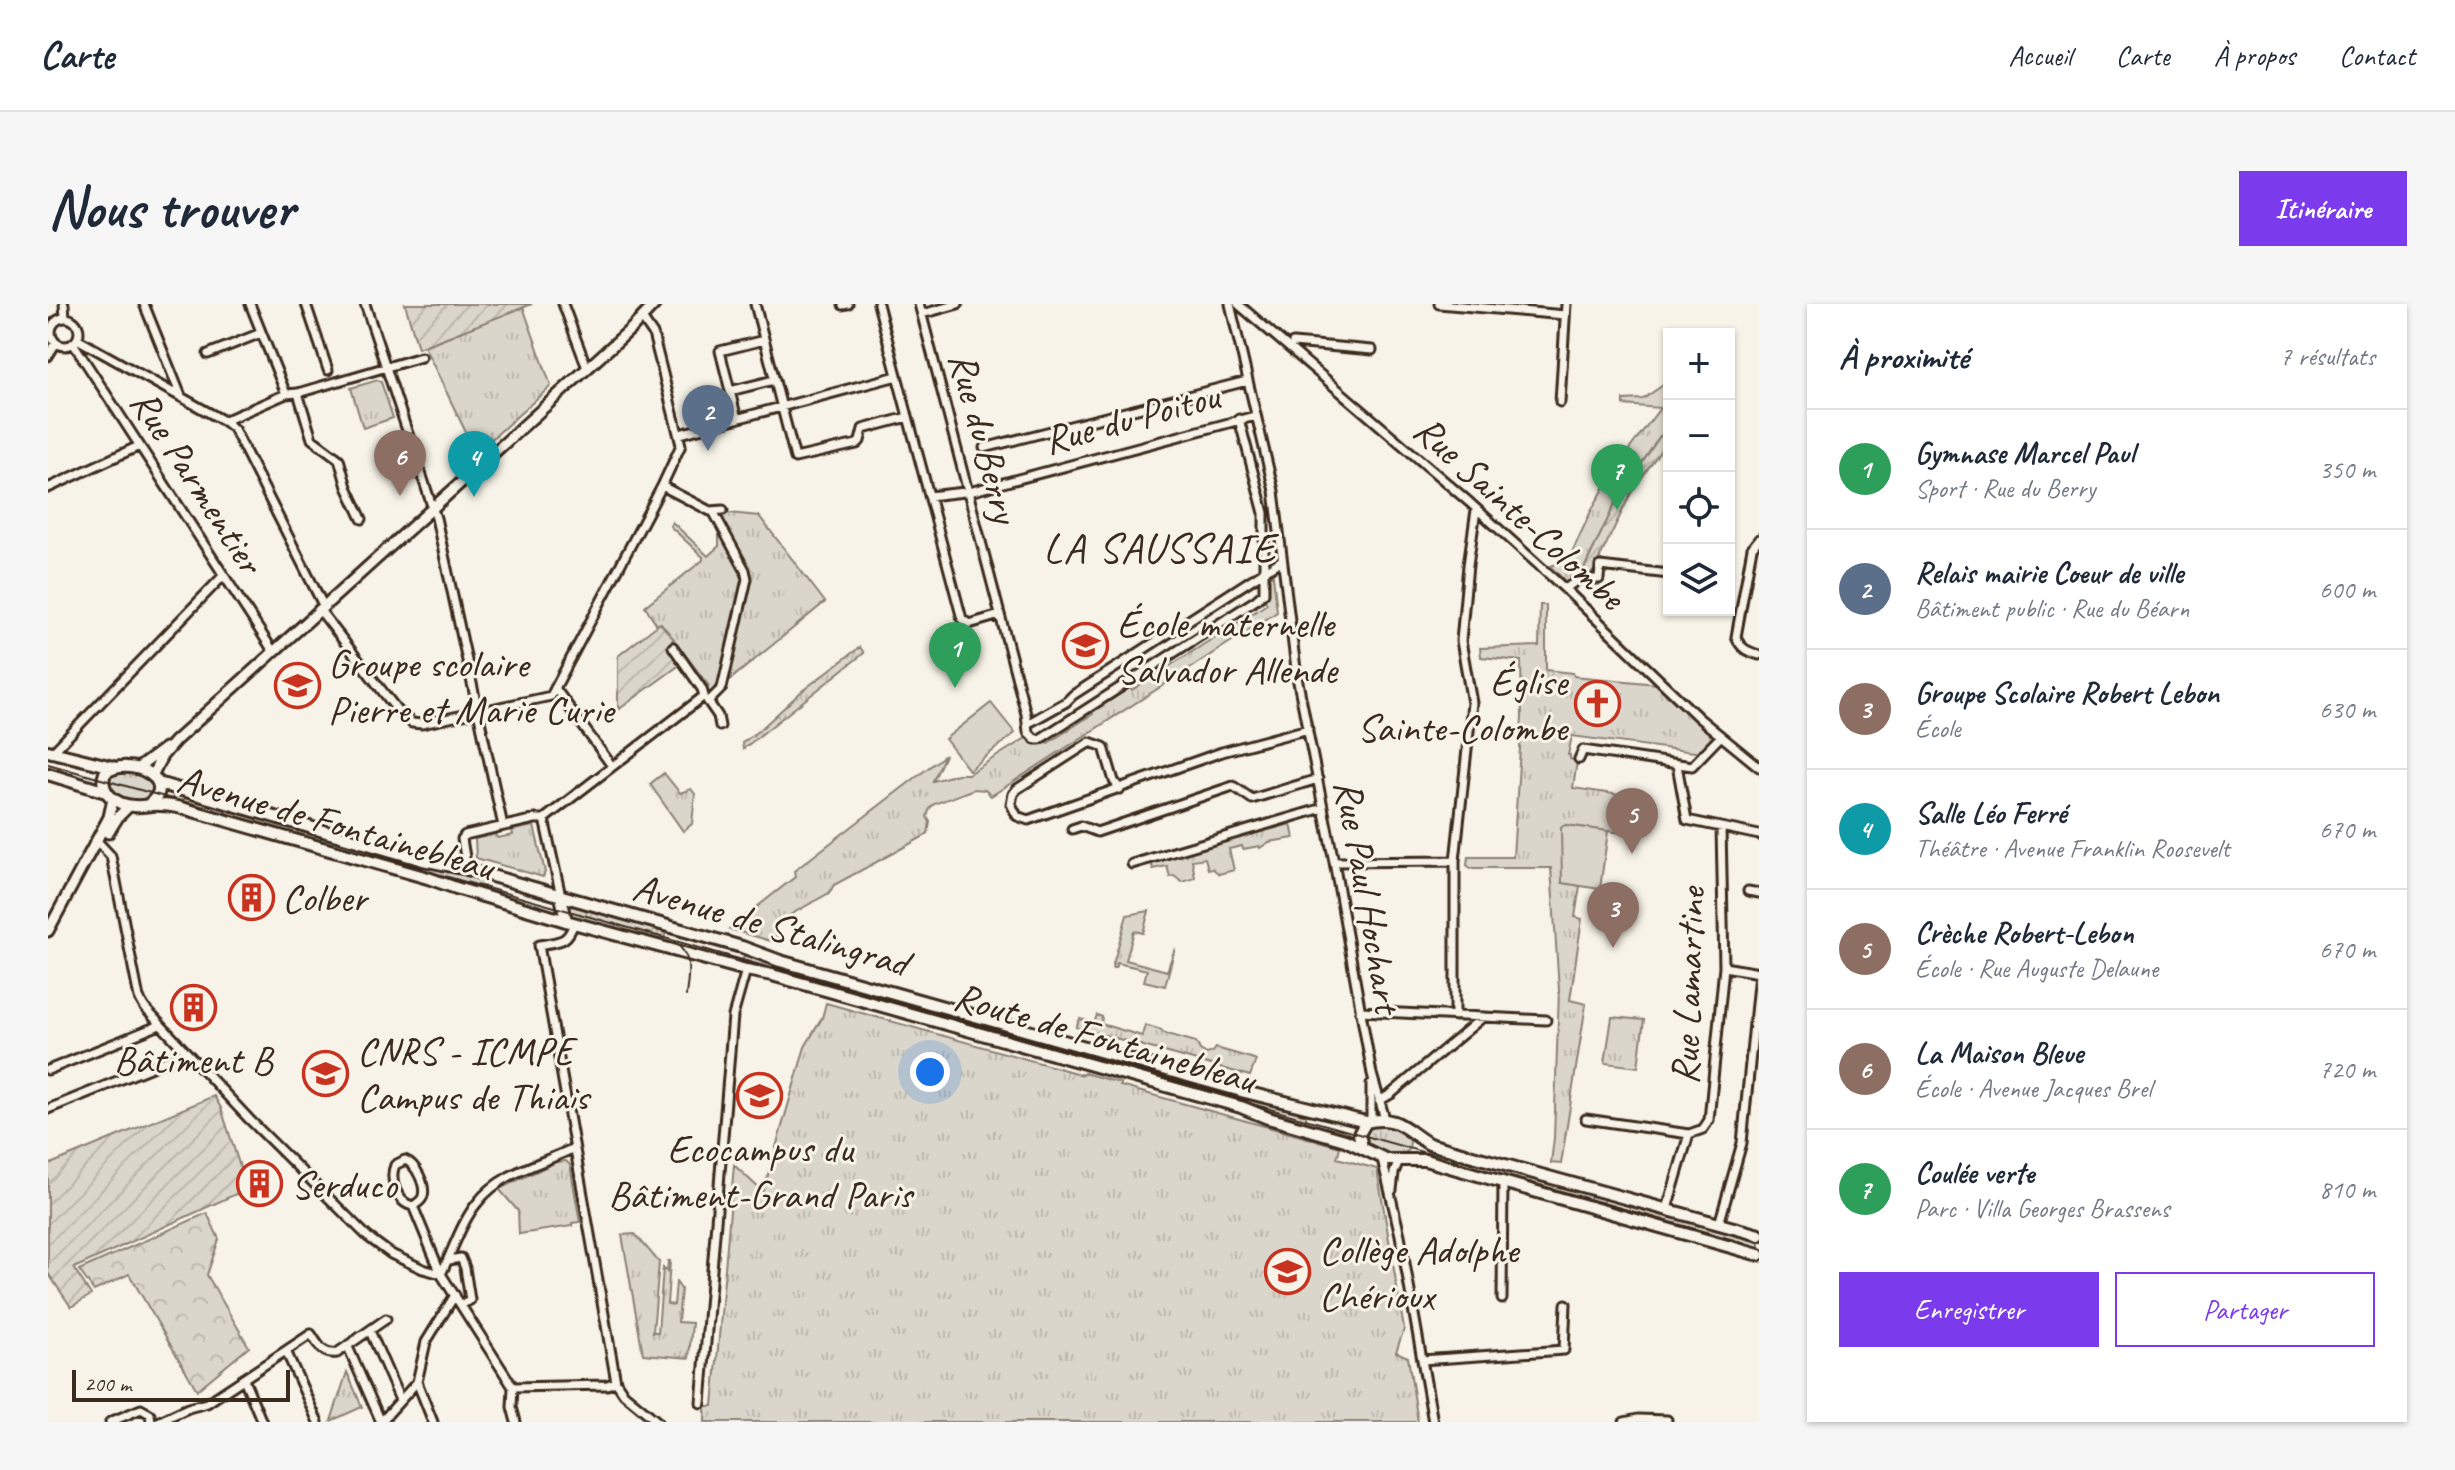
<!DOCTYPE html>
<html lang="fr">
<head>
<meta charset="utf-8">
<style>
  :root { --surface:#fff; --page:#f6f6f7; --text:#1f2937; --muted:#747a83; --line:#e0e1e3; --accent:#7c3aed }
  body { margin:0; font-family:Caveat,sans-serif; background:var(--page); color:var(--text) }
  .controls { position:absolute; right:24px; top:24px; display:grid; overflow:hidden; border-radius:0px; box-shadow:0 2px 6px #0004 }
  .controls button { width:72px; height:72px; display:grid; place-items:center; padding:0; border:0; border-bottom:2px solid var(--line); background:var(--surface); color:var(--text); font:40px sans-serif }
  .scale { position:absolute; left:24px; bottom:20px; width:218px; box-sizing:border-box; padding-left:8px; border:4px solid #3b2a1e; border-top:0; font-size:22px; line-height:28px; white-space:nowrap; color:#3b2a1e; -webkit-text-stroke:6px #f7f3e8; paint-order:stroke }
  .you { position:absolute; left:882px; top:768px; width:28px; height:28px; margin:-20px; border:6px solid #fff; border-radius:50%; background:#1a73e8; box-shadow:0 0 0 12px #1a73e833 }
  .badge { display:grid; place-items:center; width:52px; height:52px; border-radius:50%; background:var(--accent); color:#fff; font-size:26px; font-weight:700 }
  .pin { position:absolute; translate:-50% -66px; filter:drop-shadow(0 2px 4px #0008) }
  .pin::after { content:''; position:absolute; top:42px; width:28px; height:24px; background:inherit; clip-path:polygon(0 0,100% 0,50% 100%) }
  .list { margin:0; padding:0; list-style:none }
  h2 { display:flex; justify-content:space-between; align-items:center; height:104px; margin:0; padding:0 32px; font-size:34px }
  h2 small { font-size:26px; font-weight:400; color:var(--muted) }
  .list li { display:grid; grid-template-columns:52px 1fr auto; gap:24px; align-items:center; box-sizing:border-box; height:120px; padding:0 32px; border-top:2px solid var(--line) }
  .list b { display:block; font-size:30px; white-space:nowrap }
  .list p { margin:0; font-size:26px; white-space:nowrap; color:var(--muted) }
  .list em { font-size:26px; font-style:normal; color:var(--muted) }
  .actions { display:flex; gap:16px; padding:24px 32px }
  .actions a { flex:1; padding:18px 0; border:2px solid var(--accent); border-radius:0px; text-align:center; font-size:28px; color:var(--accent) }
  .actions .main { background:var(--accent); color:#fff }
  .icon { flex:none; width:44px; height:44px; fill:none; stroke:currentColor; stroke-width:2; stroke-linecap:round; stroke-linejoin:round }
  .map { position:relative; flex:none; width:1711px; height:1118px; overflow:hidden; border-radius:0px }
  header { display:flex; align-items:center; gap:48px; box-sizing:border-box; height:112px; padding:0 40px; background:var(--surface); border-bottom:2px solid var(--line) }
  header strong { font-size:38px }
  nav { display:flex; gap:44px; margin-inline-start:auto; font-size:28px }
  .intro { display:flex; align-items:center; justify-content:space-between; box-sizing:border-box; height:192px; padding:0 48px }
  h1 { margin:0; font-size:56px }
  .button { padding:20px 36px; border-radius:0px; background:var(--accent); color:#fff; font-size:28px; font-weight:700 }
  main { display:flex; gap:48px; padding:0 48px }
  aside { flex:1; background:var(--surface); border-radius:0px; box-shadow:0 2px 6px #0004 }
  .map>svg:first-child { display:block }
  .grass { fill:url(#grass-tufts); stroke:#8b8074; stroke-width:2 }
  .forest { fill:url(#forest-crowns); stroke:#8b8074; stroke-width:2 }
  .garden { fill:url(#garden-furrows); stroke:#8b8074; stroke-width:2 }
  .pitch { fill:#dbd6cb; stroke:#8b8074; stroke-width:2 }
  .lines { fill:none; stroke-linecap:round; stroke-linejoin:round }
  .minor-casing { stroke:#3b2a1e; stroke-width:13 }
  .secondary-casing { stroke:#3b2a1e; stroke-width:15 }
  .primary-casing { stroke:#3b2a1e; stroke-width:16 }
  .minor { stroke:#f7f3e8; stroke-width:7 }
  .secondary { stroke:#f7f3e8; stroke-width:9 }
  .primary { stroke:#f7f3e8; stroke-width:10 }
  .tram { stroke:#3b2a1e; stroke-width:2 }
  .labels { text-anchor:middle; stroke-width:6; stroke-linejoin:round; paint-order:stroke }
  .street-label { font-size:40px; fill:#3b2a1e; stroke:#f7f3e8 }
  .poi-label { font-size:40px; fill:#3b2a1e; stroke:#f7f3e8; text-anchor:start }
  .neighbourhood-label { font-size:42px; letter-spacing:2px; fill:#3b2a1e; stroke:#f7f3e8 }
</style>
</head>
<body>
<header>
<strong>Carte</strong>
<nav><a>Accueil</a><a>Carte</a><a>À propos</a><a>Contact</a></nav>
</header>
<div class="intro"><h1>Nous trouver</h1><a class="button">Itinéraire</a></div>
<main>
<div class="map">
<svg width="1711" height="1118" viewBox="0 0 1711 1118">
  <defs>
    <pattern id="grass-tufts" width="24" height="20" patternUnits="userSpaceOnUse" patternTransform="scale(2)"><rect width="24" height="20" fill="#dbd6cb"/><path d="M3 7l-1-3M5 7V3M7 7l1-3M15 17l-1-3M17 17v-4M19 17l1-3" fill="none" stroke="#bdb8ae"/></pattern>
    <pattern id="forest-crowns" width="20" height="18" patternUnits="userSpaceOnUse" patternTransform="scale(2)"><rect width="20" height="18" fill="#dbd6cb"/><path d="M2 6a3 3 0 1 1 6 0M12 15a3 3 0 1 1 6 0" fill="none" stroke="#bdb8ae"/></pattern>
    <pattern id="garden-furrows" width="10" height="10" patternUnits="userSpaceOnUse" patternTransform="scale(2)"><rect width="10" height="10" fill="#dbd6cb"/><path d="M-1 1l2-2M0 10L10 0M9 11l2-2" fill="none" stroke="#bdb8ae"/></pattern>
  </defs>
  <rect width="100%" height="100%" fill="#f7f3e8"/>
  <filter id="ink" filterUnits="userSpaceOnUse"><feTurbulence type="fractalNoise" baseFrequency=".0125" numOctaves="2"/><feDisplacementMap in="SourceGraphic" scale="16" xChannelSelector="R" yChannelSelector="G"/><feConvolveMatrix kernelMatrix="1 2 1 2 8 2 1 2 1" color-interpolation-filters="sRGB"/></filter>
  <g filter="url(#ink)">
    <!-- grass -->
    <path class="grass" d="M475 3 503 82 428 149 376 42Z
      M330 76 333 78 345 114 315 124 303 84Z
      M1621 77V135L1619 137 1612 132 1567 200 1533 271 1518 278 1502 262 1520 257 1544 205 1571 159 1612 104 1576 101V96L1595 95Z
      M671 208 711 212 777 298 661 393 656 386 661 382 613 319 609 321 597 302 655 256V253L622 222 624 218 660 252 671 242V227L664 214 670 211Z
      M1225 271 1229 308 943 492 937 486 926 485 886 500 882 504 879 513 882 518 880 530 786 581 781 589 726 620 730 639 681 625 747 573 746 567 750 564 897 451 885 477 910 470H920L978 434 987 437 997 435 1000 439 1045 410 1044 408 1082 384 1084 386 1219 300 1216 295 1219 289V274Z
      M1492 301H1498V366L1525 369 1526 372 1609 380 1667 431 1654 449 1524 432 1520 451H1522V455L1529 457 1525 484 1593 494 1588 531 1518 521 1514 578 1532 582 1527 613 1534 615 1522 696 1538 700 1513 860 1503 859 1506 834 1511 686 1503 564H1422L1419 561 1420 553H1465L1474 413 1473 357 1433 353 1432 344 1491 342Z
      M812 343 816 349 695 445 694 439 714 424 754 387Z
      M82 467 94 472 104 480 105 490C91 502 74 496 61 484L60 473 64 469Z
      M616 469 632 489 643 485 647 490 644 520 635 527 602 480Z
      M126 489 434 573 437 589 123 498Z
      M1243 520 1246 534 1221 538 1212 544 1211 542 1195 545 1194 542 1181 545 1186 566 1171 570 1164 564 1160 565 1157 554 1144 556 1147 574 1134 578 1126 572 1122 573 1119 562 1105 565 1103 557Z
      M486 522 497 568 495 573 428 554 427 535 447 530 449 534 465 531 464 526Z
      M520 598 689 645 688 649 618 629 615 637 630 644 523 614Z
      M1101 607 1095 629 1086 627 1078 656 1119 667 1127 644 1117 682 1096 677 1099 666 1069 659 1067 664H1064L1079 611Z
      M697 647 1051 751 1048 759 693 662Z
      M778 699 1035 771 1036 769 1072 779V782L1292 843 1289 854 1329 865 1356 1025 1348 1048 1360 1053 1370 1118H657V1102H665L686 861 715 888 757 743 774 714Z
      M1049 711 1054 713 1053 720 1094 732 1097 721 1113 726 1116 729 1148 738 1152 746 1159 750 1165 748 1168 744 1206 755 1208 756 1202 772 1028 723 1032 715 1046 719Z
      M1564 713 1596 716 1590 763 1557 759Z
      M1056 752 1260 807 1256 821 1053 761Z
      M1325 822C1340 821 1353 824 1362 837L1361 846C1347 856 1334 850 1320 842L1316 830Z
      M1383 844 1557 891 1554 902 1380 853Z
      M518 857 522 861 532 918 524 919V922L471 930 470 907 451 885 508 858Z
      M1583 900 1711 936V948L1580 909Z
      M587 930 611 958 605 1028H610L615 964 619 968 620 957H622L619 1000 626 1001 628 978 633 985 630 1018 644 1019 641 1054 595 1050 574 931Z
      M299 1068 314 1103 283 1117Z"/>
    <!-- forest -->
    <path class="forest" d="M159 909 171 935 159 971 201 1043 149 1086 81 970 46 987 31 966Z"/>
    <!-- garden -->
    <path class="garden" d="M357 0H484L370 44Z
      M1612 132 1619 137 1582 191 1543 272 1533 271 1567 200Z
      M612 319 626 335 619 342 633 360 570 406V352Z
      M166 792 173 804 199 885 26 964 43 991 23 1003 0 969V861Z"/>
    <!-- pitch -->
    <path class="pitch" d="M943 399 967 429 921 466 897 435Z
      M1517 521 1560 527 1552 585 1514 579 1513 523Z"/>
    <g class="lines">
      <defs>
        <path id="minor" d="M16 0 17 14
          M96 0 133 92
          M202 0 238 90
          M258 0 280 66
          M317 0 388 214 455 522
          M515 0 539 64
          M707 0 747 154 809 140 812 137 815 125 860 113
          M830 0 914 315 921 320 952 311
          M871 0 978 410 980 428 987 435H992L1208 296 1216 289V209L1191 115
          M1182 0 1226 187 1249 373 1286 558 1324 770 1337 815
          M1190 0 1421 198 1517 285 1651 414 1711 463
          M1391 0 1517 11
          M795 1 800 0
          M874 10 910 0
          M594 14 605 30 633 141 614 182 662 207 675 206
          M3 28a14 14 0 1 1 28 0a14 14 0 1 1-28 0Z
          M29 35 176 117 186 125 275 301
          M25 39 225 347
          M1245 39 1324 46
          M160 50 213 29
          M0 52 8 39
          M682 87 672 47 716 36
          M250 89 264 135 291 155 299 183 314 215
          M1512 98 1518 0
          M689 115 682 87 726 76
          M176 117 238 90 250 89 373 53
          M632 130 849 72
          M936 144 1199 77
          M0 184 91 142
          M881 192 925 187 1207 112
          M1711 235 1704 244 1688 333C1693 345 1699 347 1711 351
          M1517 285 1531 275H1551L1552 262 1621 270
          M271 305 349 406 364 419 374 420 503 392 614 182
          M507 384 564 462
          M659 396 670 412 672 422
          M660 398 674 384 699 275 697 266 665 207
          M979 420 1018 398 1025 391 1234 256
          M4 449 176 271
          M1531 455 1535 446 1644 462 1673 432
          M1629 461 1639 516 1711 531
          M1072 485 1066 477 1056 443 1042 438 969 485 965 490 963 500 969 512 980 516 1174 448 1260 425
          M496 515 656 392 654 385 625 343
          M1024 525 1033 522 1049 528 1185 482 1204 495 1270 475
          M49 537 63 552 91 694 97 704 201 815 320 933 343 950 375 965 393 970
          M1407 557V712
          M1286 558 1407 557 1424 399 1413 337 1420 261 1428 206
          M1084 560 1275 504
          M419 565 414 535 417 531 487 515H496L513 592
          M1700 587 1711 589
          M526 619C519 640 511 637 491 641L492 647 568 1078 576 1090 610 1118
          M1676 663 1711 669
          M1312 707 1498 716
          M0 766 112 721
          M1331 797 1343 790 1435 713
          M0 805 138 749
          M1538 815 1641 830 1655 825 1661 816 1676 663 1673 524
          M1323 817V780
          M1334 855 1352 931 1385 1118
          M357 856C368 860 378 881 375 892 374 897 369 899 365 902 349 899 341 876 347 861Z
          M1344 886 1346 869 1351 856
          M365 902 393 970 465 1083 464 1103 468 1118
          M1619 905 1641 830
          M1671 920 1694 839 1711 670
          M401 956 413 954 417 964 422 996 413 1001
          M393 970C405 947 413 918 430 898 453 868 494 860 526 844
          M1454 995 1455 877
          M322 1027 352 1096
          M300 1043 333 1118 369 1078
          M238 1047 270 1118
          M1374 1056 1516 1046 1518 1000
          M196 1075 214 1118
          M369 1078 378 1038 407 991
          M369 1078 385 1118
          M465 1083 559 1081 568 1078
          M653 1099 685 712 698 666
          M62 1118 93 1105 102 1110 103 1118
          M110 1118 140 1104 159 1099 263 1030C270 1040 274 1051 289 1049L338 1015
          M1576 1118 1590 1115 1619 1116"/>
        <path id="secondary" d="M90 464 117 444
          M104 472 114 452 127 437 585 23 607 0
          M60 529 70 513 81 502
          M0 627 61 513 65 495"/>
        <path id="primary" d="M0 447 65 463
          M0 470 58 488
          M110 479 375 556 419 565 694 643 732 657 1197 788 1318 818
          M101 500C133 476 81 451 57 469 50 488 68 501 86 502 95 503 103 500 112 501 121 501 130 503 138 505L380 574 408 584 518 617 698 666 724 671 1193 803 1220 814 1297 836 1339 856H1377L1711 951
          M513 592 518 617
          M1314 843 1311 830 1318 818C1350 810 1357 826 1381 840L1711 931"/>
      </defs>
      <!-- minor casing -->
      <use href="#minor" class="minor-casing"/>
      <!-- secondary casing -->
      <use href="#secondary" class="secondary-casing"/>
      <!-- primary casing -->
      <use href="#primary" class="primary-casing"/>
      <!-- minor -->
      <use href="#minor" class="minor"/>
      <!-- secondary -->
      <use href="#secondary" class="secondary"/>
      <!-- primary -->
      <use href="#primary" class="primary"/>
      <!-- tram -->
      <path class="tram" d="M0 460 1711 943
        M626 638C646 652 640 670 638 692"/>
    </g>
  </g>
  <!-- icons -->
  <defs>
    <symbol id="school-ring" viewBox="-11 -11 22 22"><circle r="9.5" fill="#f7f3e8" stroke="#c8321e" stroke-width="1.5"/><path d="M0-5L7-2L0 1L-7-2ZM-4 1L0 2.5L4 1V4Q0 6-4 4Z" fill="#c8321e"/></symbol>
    <symbol id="church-ring" viewBox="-11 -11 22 22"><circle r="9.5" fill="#f7f3e8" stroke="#c8321e" stroke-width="1.5"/><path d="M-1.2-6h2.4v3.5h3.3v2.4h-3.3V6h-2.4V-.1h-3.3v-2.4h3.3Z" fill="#c8321e"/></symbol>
    <symbol id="building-ring" viewBox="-11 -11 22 22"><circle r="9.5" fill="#f7f3e8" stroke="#c8321e" stroke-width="1.5"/><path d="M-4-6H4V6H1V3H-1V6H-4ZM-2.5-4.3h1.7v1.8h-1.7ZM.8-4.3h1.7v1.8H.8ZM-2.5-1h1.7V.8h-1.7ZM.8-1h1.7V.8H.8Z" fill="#c8321e"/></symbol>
    <symbol id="university-ring" viewBox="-11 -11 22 22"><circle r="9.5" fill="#f7f3e8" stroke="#c8321e" stroke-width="1.5"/><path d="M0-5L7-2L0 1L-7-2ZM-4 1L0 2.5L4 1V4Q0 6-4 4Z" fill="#c8321e"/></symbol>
  </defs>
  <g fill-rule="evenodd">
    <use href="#school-ring" x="1012" y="316" width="51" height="51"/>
    <use href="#school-ring" x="224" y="356" width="51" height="51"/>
    <use href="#church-ring" x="1524" y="374" width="51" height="51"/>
    <use href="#building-ring" x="178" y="568" width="51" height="51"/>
    <use href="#building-ring" x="120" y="678" width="51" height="51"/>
    <use href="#university-ring" x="252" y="744" width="51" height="51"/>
    <use href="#university-ring" x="686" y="766" width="51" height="51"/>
    <use href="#building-ring" x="186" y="854" width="51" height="51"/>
    <use href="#school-ring" x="1214" y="942" width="51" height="51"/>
  </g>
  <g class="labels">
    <!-- street labels -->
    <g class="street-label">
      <text transform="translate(1083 113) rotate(-15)" y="14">Rue du Poitou</text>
      <text transform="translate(937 133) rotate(75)" y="14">Rue du Berry</text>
      <text transform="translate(150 177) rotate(57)" y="14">Rue Parmentier</text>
      <text transform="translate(1472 208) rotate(42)" y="14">Rue Sainte-Colombe</text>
      <text transform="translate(288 518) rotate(16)" y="14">Avenue de Fontainebleau</text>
      <text transform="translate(1321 592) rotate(80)" y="14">Rue Paul Hochart</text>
      <text transform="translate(723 620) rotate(16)" y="14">Avenue de Stalingrad</text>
      <text transform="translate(1639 682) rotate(-88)" y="14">Rue Lamartine</text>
      <text transform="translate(1057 733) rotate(16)" y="14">Route de Fontainebleau</text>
    </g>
    <!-- poi labels -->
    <g class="poi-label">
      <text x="1069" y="333">École maternelle<tspan x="1069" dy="46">Salvador Allende</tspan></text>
      <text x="280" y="373">Groupe scolaire<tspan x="280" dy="46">Pierre et Marie Curie</tspan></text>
      <text x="1519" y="391" text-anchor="end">Église<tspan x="1519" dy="46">Sainte-Colombe</tspan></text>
      <text x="234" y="607">Colber</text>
      <text x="309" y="760">CNRS - ICMPE<tspan x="309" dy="46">Campus de Thiais</tspan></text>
      <text x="145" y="769" text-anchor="middle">Bâtiment B</text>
      <text x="712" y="858" text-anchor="middle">Ecocampus du<tspan x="712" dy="46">Bâtiment-Grand Paris</tspan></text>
      <text x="243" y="894">Serduco</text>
      <text x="1271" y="959">Collège Adolphe<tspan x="1271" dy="46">Chérioux</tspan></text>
    </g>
    <!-- neighbourhood labels -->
    <g class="neighbourhood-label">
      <text x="1112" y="258">LA SAUSSAIE</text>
    </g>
  </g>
</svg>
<div class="controls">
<button>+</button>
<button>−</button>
<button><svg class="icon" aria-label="locate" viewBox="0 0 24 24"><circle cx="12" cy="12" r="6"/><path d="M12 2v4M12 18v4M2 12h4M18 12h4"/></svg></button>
<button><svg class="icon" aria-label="layers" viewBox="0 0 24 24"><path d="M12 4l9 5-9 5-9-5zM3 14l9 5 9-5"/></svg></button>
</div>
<div class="scale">200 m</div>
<div class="you"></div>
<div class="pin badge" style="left:907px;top:384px;background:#2e9e5b">1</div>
<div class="pin badge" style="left:660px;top:147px;background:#5c6f8a">2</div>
<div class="pin badge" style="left:1565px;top:644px;background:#8d6e63">3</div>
<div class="pin badge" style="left:426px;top:193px;background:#0f9aa8">4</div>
<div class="pin badge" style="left:1584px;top:550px;background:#8d6e63">5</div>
<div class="pin badge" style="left:352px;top:192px;background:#8d6e63">6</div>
<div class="pin badge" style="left:1569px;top:206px;background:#2e9e5b">7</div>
</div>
<aside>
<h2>À proximité<small>7 résultats</small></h2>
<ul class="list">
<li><span class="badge" style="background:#2e9e5b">1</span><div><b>Gymnase Marcel Paul</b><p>Sport · Rue du Berry</p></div><em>350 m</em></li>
<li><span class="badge" style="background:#5c6f8a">2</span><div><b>Relais mairie Coeur de ville</b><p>Bâtiment public · Rue du Béarn</p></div><em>600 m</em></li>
<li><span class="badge" style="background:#8d6e63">3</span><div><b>Groupe Scolaire Robert Lebon</b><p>École</p></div><em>630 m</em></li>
<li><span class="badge" style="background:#0f9aa8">4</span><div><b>Salle Léo Ferré</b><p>Théâtre · Avenue Franklin Roosevelt</p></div><em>670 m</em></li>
<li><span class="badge" style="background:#8d6e63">5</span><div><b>Crèche Robert-Lebon</b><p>École · Rue Auguste Delaune</p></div><em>670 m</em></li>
<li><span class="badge" style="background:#8d6e63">6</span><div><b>La Maison Bleue</b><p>École · Avenue Jacques Brel</p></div><em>720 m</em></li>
<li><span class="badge" style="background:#2e9e5b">7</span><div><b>Coulée verte</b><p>Parc · Villa Georges Brassens</p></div><em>810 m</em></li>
</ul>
<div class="actions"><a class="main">Enregistrer</a><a>Partager</a></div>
</aside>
</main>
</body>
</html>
